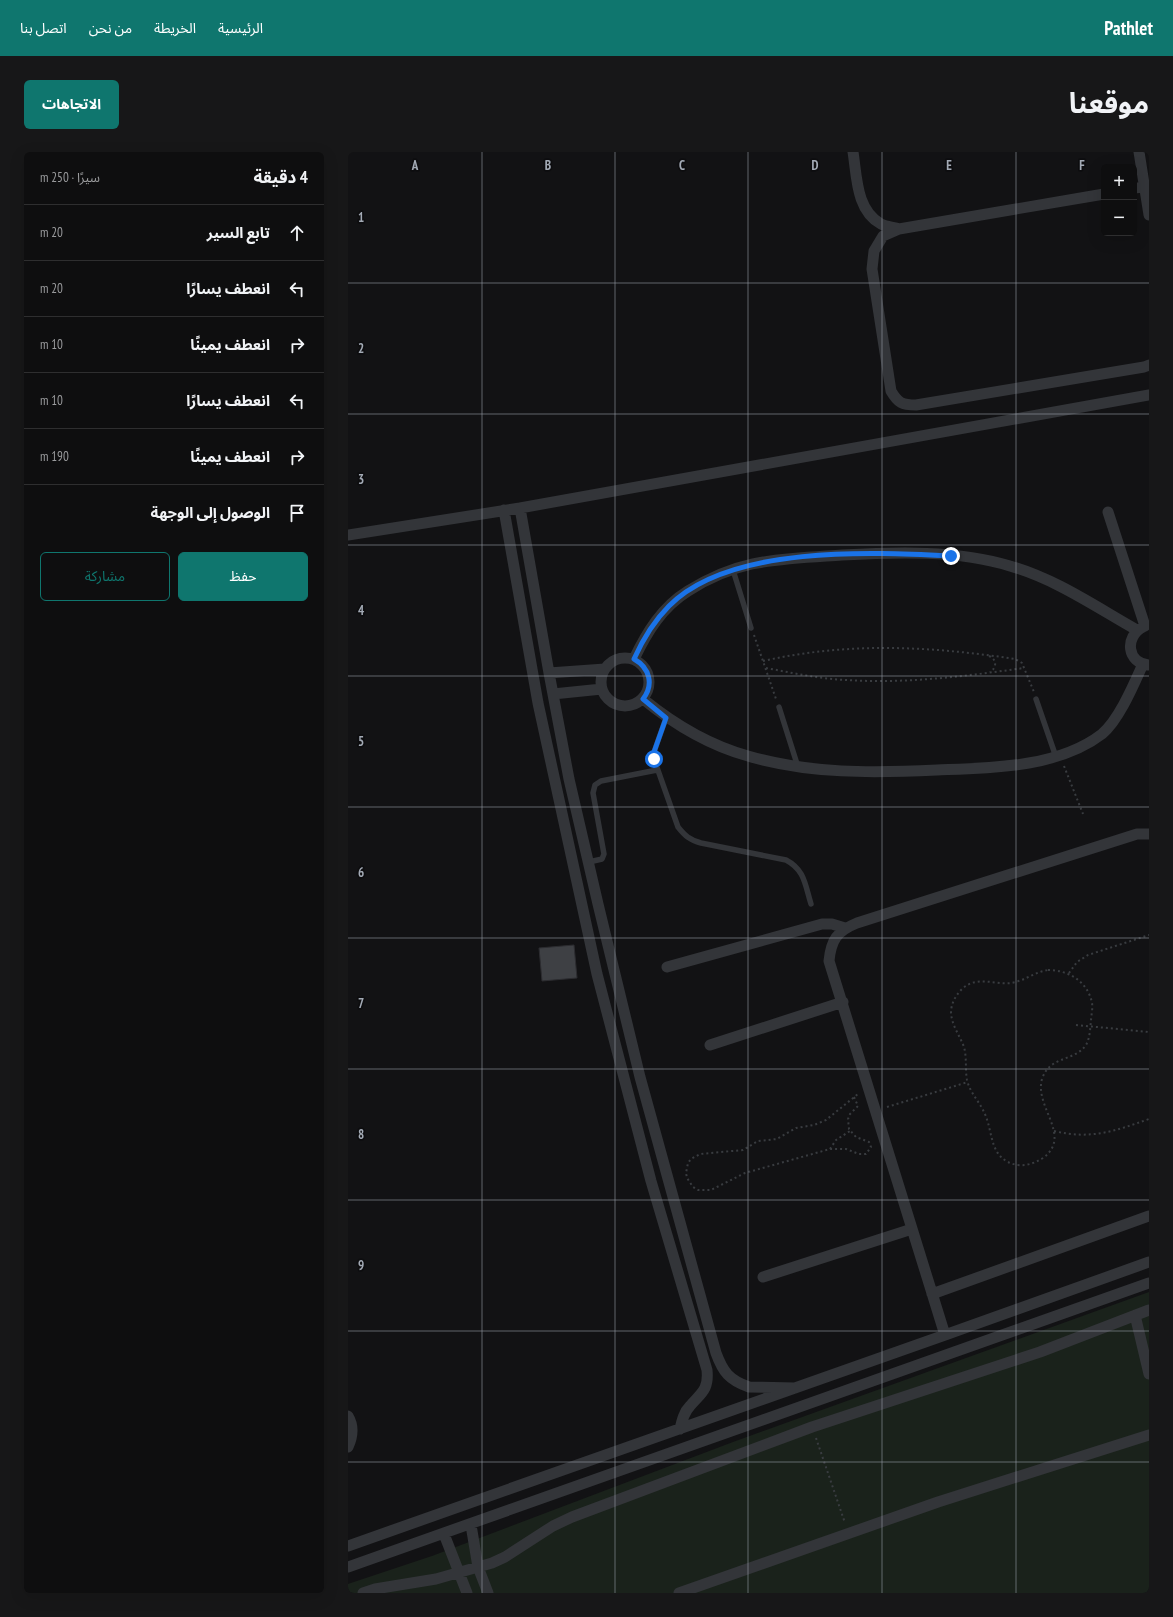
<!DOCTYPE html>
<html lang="ar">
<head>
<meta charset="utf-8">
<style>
  :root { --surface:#0e0e0f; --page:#171718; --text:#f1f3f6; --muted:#9b9c9e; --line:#2e2e2f; --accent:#0f766e }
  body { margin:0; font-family:"PT Sans Narrow","Noto Sans Arabic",sans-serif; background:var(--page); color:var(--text); direction:rtl }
  .controls { position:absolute; right:12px; top:12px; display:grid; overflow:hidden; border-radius:6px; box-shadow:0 4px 16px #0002 }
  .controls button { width:36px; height:36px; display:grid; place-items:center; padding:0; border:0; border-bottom:1px solid var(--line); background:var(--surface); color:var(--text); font:20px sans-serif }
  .stop { position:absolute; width:12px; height:12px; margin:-9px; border:3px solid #1a73e8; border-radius:50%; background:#fff }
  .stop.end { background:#1a73e8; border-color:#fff; box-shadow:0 1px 4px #0008 }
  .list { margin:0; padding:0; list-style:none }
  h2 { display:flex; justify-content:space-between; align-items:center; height:52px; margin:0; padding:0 16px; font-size:17px }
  h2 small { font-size:13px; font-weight:400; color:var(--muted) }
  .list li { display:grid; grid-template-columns:26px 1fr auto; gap:12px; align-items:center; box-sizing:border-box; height:56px; padding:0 16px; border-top:1px solid var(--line) }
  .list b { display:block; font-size:15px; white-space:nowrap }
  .list em { font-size:13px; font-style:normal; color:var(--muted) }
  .actions { display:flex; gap:8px; padding:12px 16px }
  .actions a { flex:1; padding:9px 0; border:1px solid var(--accent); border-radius:6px; text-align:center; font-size:14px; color:var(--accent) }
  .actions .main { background:var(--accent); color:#fff }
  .icon { flex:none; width:22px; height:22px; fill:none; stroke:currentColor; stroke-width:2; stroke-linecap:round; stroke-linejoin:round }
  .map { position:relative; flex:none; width:801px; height:1441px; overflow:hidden; direction:ltr; border-radius:6px }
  header { display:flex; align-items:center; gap:24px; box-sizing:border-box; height:56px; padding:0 20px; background:var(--accent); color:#fff }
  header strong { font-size:19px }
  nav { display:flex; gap:22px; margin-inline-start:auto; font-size:14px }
  .intro { display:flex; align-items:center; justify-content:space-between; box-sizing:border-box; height:96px; padding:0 24px }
  h1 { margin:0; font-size:28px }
  .button { padding:10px 18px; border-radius:6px; background:var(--accent); color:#fff; font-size:14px; font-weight:700 }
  main { display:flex; gap:24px; padding:0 24px }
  aside { flex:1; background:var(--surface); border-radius:6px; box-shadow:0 4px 16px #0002 }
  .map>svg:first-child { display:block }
  .green { fill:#1a221b }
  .building { fill:#3e4044; stroke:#2c2c30 }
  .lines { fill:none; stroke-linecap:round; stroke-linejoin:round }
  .path { stroke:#393c40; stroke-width:2; stroke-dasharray:2 3; stroke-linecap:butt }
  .service { stroke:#333539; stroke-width:5.5 }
  .minor { stroke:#333539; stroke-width:11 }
  .route { stroke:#1a73e8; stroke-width:5 }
  .grid { fill:none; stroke:#a3aab5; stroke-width:1; stroke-opacity:0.55 }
  .grid-label { font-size:13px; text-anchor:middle; font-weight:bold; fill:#a3aab5; stroke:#0d0d0f; stroke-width:3.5; stroke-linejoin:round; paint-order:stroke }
</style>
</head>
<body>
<header>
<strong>Pathlet</strong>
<nav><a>الرئيسية</a><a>الخريطة</a><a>من نحن</a><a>اتصل بنا</a></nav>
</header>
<div class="intro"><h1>موقعنا</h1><a class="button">الاتجاهات</a></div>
<main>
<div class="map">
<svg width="801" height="1441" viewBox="0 0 801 1441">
  <rect width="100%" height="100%" fill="#121214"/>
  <!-- green -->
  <path class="green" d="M801 1140V1441H0V1432L84 1404 385 1290Z"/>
  <!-- building -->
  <path class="building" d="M226 793 229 826 194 829 191 796Z"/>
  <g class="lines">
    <!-- path -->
    <path class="path" d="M406 483 428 547
      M641 504C649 507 649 516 642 520
      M415 509C499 490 582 494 667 507L674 511 686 540
      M418 516C445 521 472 527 499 528 558 532 618 524 676 516
      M716 614 735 662
      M700 818C721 818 740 830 744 851 745 857 743 864 743 869 742 877 742 886 738 893 726 910 702 903 694 927 686 955 725 984 695 1006 687 1011 679 1014 669 1013 640 1007 646 980 636 960 631 949 622 941 619 928 617 917 619 906 616 895 612 884 604 874 603 861 603 852 607 844 614 837 629 823 646 833 663 831 676 829 687 820 700 818Z
      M721 821 729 810 740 803 801 783
      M728 873 801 880
      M506 945 510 954 502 962 500 967 501 977 508 985 521 990 523 995 518 1002H511L498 997H482L397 1021 363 1038H350L345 1035 339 1026 338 1021 340 1011 343 1007 352 1002 395 998 410 989 429 987 448 976 466 973 478 968 510 942
      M539 955 620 930
      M706 979C743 988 767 979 801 967
      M482 997 488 988 502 979
      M468 1286 497 1371"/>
    <!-- service -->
    <path class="service" d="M385 418 403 476
      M688 547 708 605
      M431 555 450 615
      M318 566 306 600V607L330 675C337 684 342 688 353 691L438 708C457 718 457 733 463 752
      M241 710 254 707 256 702 245 641 247 633 253 629 309 618"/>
    <!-- minor -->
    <path class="minor" d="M505 0C509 25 508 58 533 72 538 75 546 75 551 77
      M791 0 801 63
      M786 36 796 35
      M756 42 551 77 535 84 526 99 524 117 543 239C550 251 554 253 568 253L796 215 801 213
      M172 356 201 521 221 627 250 752 292 925 368 1201C375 1220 381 1228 401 1235L447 1236
      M156 358 190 551 249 822 303 1029 359 1218C361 1238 353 1241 342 1254 336 1260 334 1268 332 1277
      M760 360 797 474
      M0 383 172 356 801 243
      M795 475C776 485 779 511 801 513
      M253 530a24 24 0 1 1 48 0a24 24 0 1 1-48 0Z
      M286 507C299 480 314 455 340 439 359 427 381 417 404 412 433 406 464 405 494 403 548 400 610 398 662 414 708 427 748 455 789 478
      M201 521 257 517
      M205 542 254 537
      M295 547C327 573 360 593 400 604 461 622 525 621 589 618 642 616 710 616 754 582 771 568 786 532 795 512
      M319 815 474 772H484L497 776
      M362 893 495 850
      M415 1125 564 1077
      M584 1142 801 1064
      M787 1163 801 1222
      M597 1183 481 809C483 788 489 779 509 771L789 682H801
      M0 1264C6 1274 5 1284 0 1295
      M123 1373 130 1415 140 1441
      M96 1382 119 1441
      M0 1394 597 1183 801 1110
      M0 1415 801 1131
      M15 1441 27 1437 88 1427 144 1411 157 1405 205 1374 224 1365 464 1275 692 1200 801 1158
      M331 1441 590 1350 801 1283"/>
  </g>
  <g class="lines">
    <!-- route -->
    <path class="route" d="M306 607V600L318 566 295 547C306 533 302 516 286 507 295 487 305 470 321 454 381 393 523 400 603 404"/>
  </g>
  <!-- grid -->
  <path class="grid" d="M134 0V1441M267 0V1441M400 0V1441M534 0V1441M668 0V1441M0 131H801M0 262H801M0 393H801M0 524H801M0 655H801M0 786H801M0 917H801M0 1048H801M0 1179H801M0 1310H801"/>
  <g class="grid-label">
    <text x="67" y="18">A</text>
    <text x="200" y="18">B</text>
    <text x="334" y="18">C</text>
    <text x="467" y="18">D</text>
    <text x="601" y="18">E</text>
    <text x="734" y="18">F</text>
    <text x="13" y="70">1</text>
    <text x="13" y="201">2</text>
    <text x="13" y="332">3</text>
    <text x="13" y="463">4</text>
    <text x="13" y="594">5</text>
    <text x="13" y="725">6</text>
    <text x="13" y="856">7</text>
    <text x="13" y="987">8</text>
    <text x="13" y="1118">9</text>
  </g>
</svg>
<div class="controls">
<button>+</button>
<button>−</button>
</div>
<div class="stop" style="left:306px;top:607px"></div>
<div class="stop end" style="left:603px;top:404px"></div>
</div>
<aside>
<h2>4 دقيقة<small>سيرًا · 250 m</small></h2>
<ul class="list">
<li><svg class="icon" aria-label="ahead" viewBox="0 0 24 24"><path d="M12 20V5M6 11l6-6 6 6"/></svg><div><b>تابع السير</b></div><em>20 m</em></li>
<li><svg class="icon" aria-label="left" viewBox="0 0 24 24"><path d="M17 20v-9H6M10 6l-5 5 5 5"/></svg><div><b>انعطف يسارًا</b></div><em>20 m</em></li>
<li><svg class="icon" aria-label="right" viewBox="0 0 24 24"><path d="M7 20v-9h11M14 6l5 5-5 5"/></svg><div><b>انعطف يمينًا</b></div><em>10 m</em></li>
<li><svg class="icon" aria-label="left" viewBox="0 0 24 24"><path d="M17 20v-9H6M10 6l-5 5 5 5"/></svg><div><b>انعطف يسارًا</b></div><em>10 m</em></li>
<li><svg class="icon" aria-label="right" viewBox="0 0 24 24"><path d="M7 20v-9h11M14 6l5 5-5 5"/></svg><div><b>انعطف يمينًا</b></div><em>190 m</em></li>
<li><svg class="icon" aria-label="arrive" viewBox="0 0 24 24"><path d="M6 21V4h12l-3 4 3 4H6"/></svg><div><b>الوصول إلى الوجهة</b></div></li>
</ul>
<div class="actions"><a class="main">حفظ</a><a>مشاركة</a></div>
</aside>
</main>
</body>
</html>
